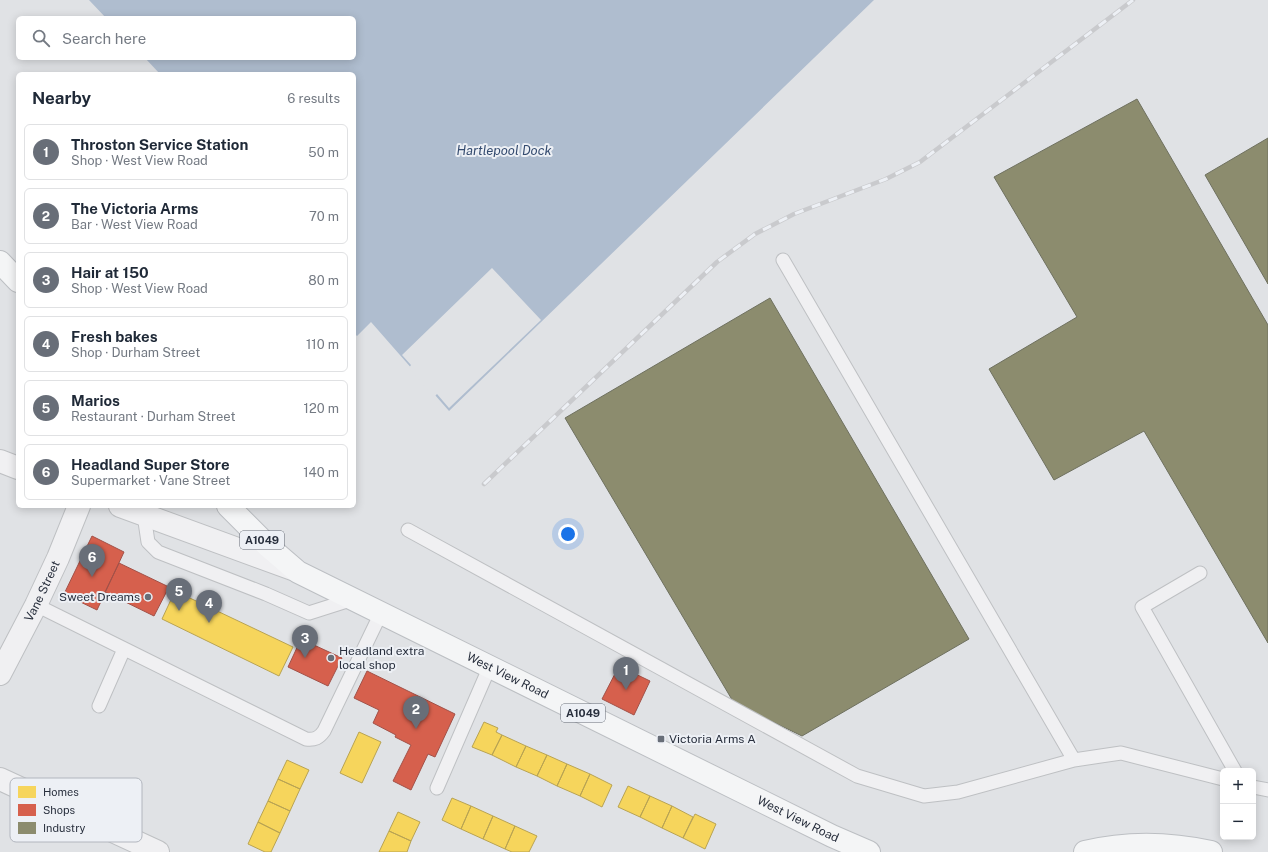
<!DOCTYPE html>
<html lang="en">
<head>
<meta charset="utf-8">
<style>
  :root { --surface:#fff; --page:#f2f2f3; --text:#1f2937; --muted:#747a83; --line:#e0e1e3; --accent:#686e78 }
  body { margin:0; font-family:"Public Sans",sans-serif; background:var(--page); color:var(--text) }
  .controls { position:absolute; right:12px; bottom:12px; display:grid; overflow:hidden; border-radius:6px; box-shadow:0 2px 10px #0003 }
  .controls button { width:36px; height:36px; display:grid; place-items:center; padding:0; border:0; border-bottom:1px solid var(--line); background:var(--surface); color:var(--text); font:20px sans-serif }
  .you { position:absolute; left:568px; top:534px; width:14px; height:14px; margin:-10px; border:3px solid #fff; border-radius:50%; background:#1a73e8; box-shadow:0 0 0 6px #1a73e833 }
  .badge { display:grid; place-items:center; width:26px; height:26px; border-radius:50%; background:var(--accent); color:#fff; font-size:13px; font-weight:700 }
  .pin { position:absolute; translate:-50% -33px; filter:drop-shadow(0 1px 2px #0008) }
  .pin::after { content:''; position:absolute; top:21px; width:14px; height:12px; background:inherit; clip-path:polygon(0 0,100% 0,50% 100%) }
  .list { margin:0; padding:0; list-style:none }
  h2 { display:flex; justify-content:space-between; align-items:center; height:52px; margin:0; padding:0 16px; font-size:17px }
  h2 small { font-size:13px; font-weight:400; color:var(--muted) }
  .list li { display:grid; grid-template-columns:26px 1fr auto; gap:12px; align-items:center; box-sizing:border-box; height:56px; margin:0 8px 8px; padding:0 8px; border:1px solid var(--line); border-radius:6px }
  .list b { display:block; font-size:15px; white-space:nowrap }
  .list p { margin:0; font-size:13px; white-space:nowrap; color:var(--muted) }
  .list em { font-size:13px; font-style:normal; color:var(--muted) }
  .icon { flex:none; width:22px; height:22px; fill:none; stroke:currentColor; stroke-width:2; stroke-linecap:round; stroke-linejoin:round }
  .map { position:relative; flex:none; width:1268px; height:852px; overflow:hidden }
  .search { position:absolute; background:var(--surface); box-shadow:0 2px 10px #0003; left:16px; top:16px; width:340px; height:44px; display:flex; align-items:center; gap:10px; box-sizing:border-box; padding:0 14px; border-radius:6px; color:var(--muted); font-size:15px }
  .panel { position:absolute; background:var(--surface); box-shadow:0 2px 10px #0003; left:16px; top:72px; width:340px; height:436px; border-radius:6px }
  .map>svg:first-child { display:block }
  .water { fill:#afbdcf }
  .pier { fill:#e0e2e5 }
  .homes { fill:#f6d55c; stroke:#b8a353 }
  .shops { fill:#d6604d; stroke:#a25148 }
  .industry { fill:#8c8c6e; stroke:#6e705f }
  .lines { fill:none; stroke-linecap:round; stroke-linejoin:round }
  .service-casing { stroke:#bec0c3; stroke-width:15 }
  .minor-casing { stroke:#bec0c3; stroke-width:24 }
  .tertiary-casing { stroke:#bec0c3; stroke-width:24 }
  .primary-casing { stroke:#bcbfc3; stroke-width:24 }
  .service { stroke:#f0f0f2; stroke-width:13 }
  .minor { stroke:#f0f0f2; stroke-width:22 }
  .tertiary { stroke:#f0f0f2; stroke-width:22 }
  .primary { stroke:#f4f5f6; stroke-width:22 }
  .rail-casing { stroke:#c9cacd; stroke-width:4.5 }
  .rail { stroke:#edf0f5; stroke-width:3; stroke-dasharray:9; stroke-linecap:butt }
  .poi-dot { fill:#686e78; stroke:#edf0f5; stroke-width:1.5 }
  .labels { text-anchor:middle; stroke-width:4; stroke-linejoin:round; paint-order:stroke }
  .shield { fill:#edf0f5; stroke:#636974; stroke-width:1 }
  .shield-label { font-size:11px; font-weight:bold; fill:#282f3d }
  .street-label { font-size:12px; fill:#282f3d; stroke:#edf0f5 }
  .poi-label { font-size:12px; fill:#282f3d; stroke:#edf0f5; text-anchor:start }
  .water-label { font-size:13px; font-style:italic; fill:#344b6f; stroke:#edf0f5 }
  .key { fill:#edf0f5; stroke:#b2b6be; stroke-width:1 }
  .key-label { font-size:11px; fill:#282f3d }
</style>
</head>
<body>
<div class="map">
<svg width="1268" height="852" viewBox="0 0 1268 852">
  <rect width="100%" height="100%" fill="#e0e2e5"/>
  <!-- water -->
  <path class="water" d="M89 0H874L449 411 371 322 357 336 354 333V74H160L145 58H354V18H106Z"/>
  <!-- pier -->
  <path class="pier" d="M492 268 541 320 449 408 437 394 434 397 409 368 411 365 402 355Z"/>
  <!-- homes -->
  <path class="homes" d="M175 591 293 647 279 676 162 619Z
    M484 722 498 728 496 732 502 735 492 755 472 747Z
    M359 732 381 742 362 783 340 773Z
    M502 735 526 746 516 767 492 755Z
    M526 746 547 755 537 776 516 767Z
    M547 755 567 764 557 786 537 776Z
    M287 760 309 770 300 789 278 779Z
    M567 764 590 774 580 796 557 786Z
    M590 774 612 785 602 807 580 796Z
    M278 779 300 789 290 811 268 801Z
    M628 786 650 796 640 817 618 807Z
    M650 796 672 806 662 828 640 817Z
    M452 798 471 806 461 829 442 820Z
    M268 801 290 811 280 833 258 822Z
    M471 806 493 816 483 839 461 829Z
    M672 806 693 817 683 838 662 828Z
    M398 812 420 822 411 841 389 831Z
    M695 814 716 824 705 849 683 838Z
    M493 816 515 826 505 849 483 839Z
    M258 822 280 833 271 852H265L248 844Z
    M515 826 537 836 529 852H512L505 849Z
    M389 831 411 841 407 852H379Z"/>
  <!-- shops -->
  <path class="shops" d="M92 536 124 552 97 610 64 594Z
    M119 563 169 587 154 616 105 592Z
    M301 639 342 658 328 686 288 667Z
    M619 666 650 681 634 715 602 699Z
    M367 671 455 714 435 757 428 754 411 790 393 781 411 745 395 737 396 735 373 723 379 710 354 698Z"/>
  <!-- industry -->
  <path class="industry" d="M1137 99 1268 325V643L1144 431 1054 480 989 369 1077 317 994 177Z
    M1268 138V284L1205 175Z
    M770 298 969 639 802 736 734 703 565 418Z"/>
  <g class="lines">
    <defs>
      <path id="service" d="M783 260 1074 760
        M144 515 148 542 158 552 266 594 309 613 353 599
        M408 530 857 776 924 796 958 792 1074 760 1121 753 1223 779
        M1200 573 1142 607 1235 771
        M36 605 306 739C315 740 319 738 324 731L381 613
        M99 706 124 649
        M1253 787 1268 790
        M437 788 490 666"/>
      <g id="minor">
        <path id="s1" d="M0 674 36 605 58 558 79 506"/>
        <path d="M0 779 158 852"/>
      </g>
      <path id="tertiary" d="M0 461 18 468
        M120 506 295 570"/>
      <g id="primary">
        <path d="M0 262 18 281"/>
        <path id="s2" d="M228 506 269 547 298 572 832 836 869 852"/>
        <path d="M1085 852C1126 842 1170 843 1211 852"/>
      </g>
    </defs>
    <!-- service casing -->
    <use href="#service" class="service-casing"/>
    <!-- minor casing -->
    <use href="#minor" class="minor-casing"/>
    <!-- tertiary casing -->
    <use href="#tertiary" class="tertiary-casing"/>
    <!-- primary casing -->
    <use href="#primary" class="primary-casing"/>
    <!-- service -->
    <use href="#service" class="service"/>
    <!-- minor -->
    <use href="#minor" class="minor"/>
    <!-- tertiary -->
    <use href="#tertiary" class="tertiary"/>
    <!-- primary -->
    <use href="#primary" class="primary"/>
    <defs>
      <path id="rail" d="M484 484 717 262 755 234 794 214 886 179 920 162 1133 0"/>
    </defs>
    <!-- rail casing -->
    <use href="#rail" class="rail-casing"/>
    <!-- rail -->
    <use href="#rail" class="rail"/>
  </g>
  <!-- markers -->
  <g class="poi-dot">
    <circle cx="148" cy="597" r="4"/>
    <circle cx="331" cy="658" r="4"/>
    <rect x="657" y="735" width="8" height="8" rx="2"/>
  </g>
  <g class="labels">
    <!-- shield labels -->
    <g class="shield">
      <rect x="240" y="531" width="44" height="18" rx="3"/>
      <rect x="561" y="704" width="44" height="18" rx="3"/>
    </g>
    <g class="shield-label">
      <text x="262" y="544">A1049</text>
      <text x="583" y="717">A1049</text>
    </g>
    <!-- street labels -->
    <g class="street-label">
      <text dy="4" stroke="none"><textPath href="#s1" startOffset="93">Vane Street</textPath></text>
      <text dy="4" stroke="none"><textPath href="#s2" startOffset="330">West View Road</textPath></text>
      <text dy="4" stroke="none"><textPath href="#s2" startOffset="654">West View Road</textPath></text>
    </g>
    <!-- poi labels -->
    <g class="poi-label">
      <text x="140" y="601" text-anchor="end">Sweet Dreams</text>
      <text x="339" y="655">Headland extra<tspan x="339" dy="14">local shop</tspan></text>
      <text x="669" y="743">Victoria Arms A</text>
    </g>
    <!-- water labels -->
    <g class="water-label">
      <text x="504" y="155">Hartlepool Dock</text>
    </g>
  </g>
  <!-- legend -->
  <rect x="10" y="778" width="132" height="64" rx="6" class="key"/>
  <rect x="18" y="786" width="18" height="12" fill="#f6d55c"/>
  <rect x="18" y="804" width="18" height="12" fill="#d6604d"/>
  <rect x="18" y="822" width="18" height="12" fill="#8c8c6e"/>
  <g class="key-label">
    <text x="43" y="796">Homes</text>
    <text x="43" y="814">Shops</text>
    <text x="43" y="832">Industry</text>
  </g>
</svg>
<div class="controls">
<button>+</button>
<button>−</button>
</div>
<div class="you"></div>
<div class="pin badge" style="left:626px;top:690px">1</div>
<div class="pin badge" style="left:416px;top:729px">2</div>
<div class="pin badge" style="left:305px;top:658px">3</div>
<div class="pin badge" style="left:209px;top:623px">4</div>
<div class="pin badge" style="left:179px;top:611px">5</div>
<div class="pin badge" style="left:92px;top:577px">6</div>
<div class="search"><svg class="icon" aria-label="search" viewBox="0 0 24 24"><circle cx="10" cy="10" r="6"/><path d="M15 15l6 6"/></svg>Search here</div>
<section class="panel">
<h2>Nearby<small>6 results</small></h2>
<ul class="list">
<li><span class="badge">1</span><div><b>Throston Service Station</b><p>Shop · West View Road</p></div><em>50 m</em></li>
<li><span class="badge">2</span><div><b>The Victoria Arms</b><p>Bar · West View Road</p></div><em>70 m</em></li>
<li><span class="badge">3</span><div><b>Hair at 150</b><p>Shop · West View Road</p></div><em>80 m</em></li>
<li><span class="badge">4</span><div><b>Fresh bakes</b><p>Shop · Durham Street</p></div><em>110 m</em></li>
<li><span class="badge">5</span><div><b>Marios</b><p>Restaurant · Durham Street</p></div><em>120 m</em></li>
<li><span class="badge">6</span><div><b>Headland Super Store</b><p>Supermarket · Vane Street</p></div><em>140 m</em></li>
</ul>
</section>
</div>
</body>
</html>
